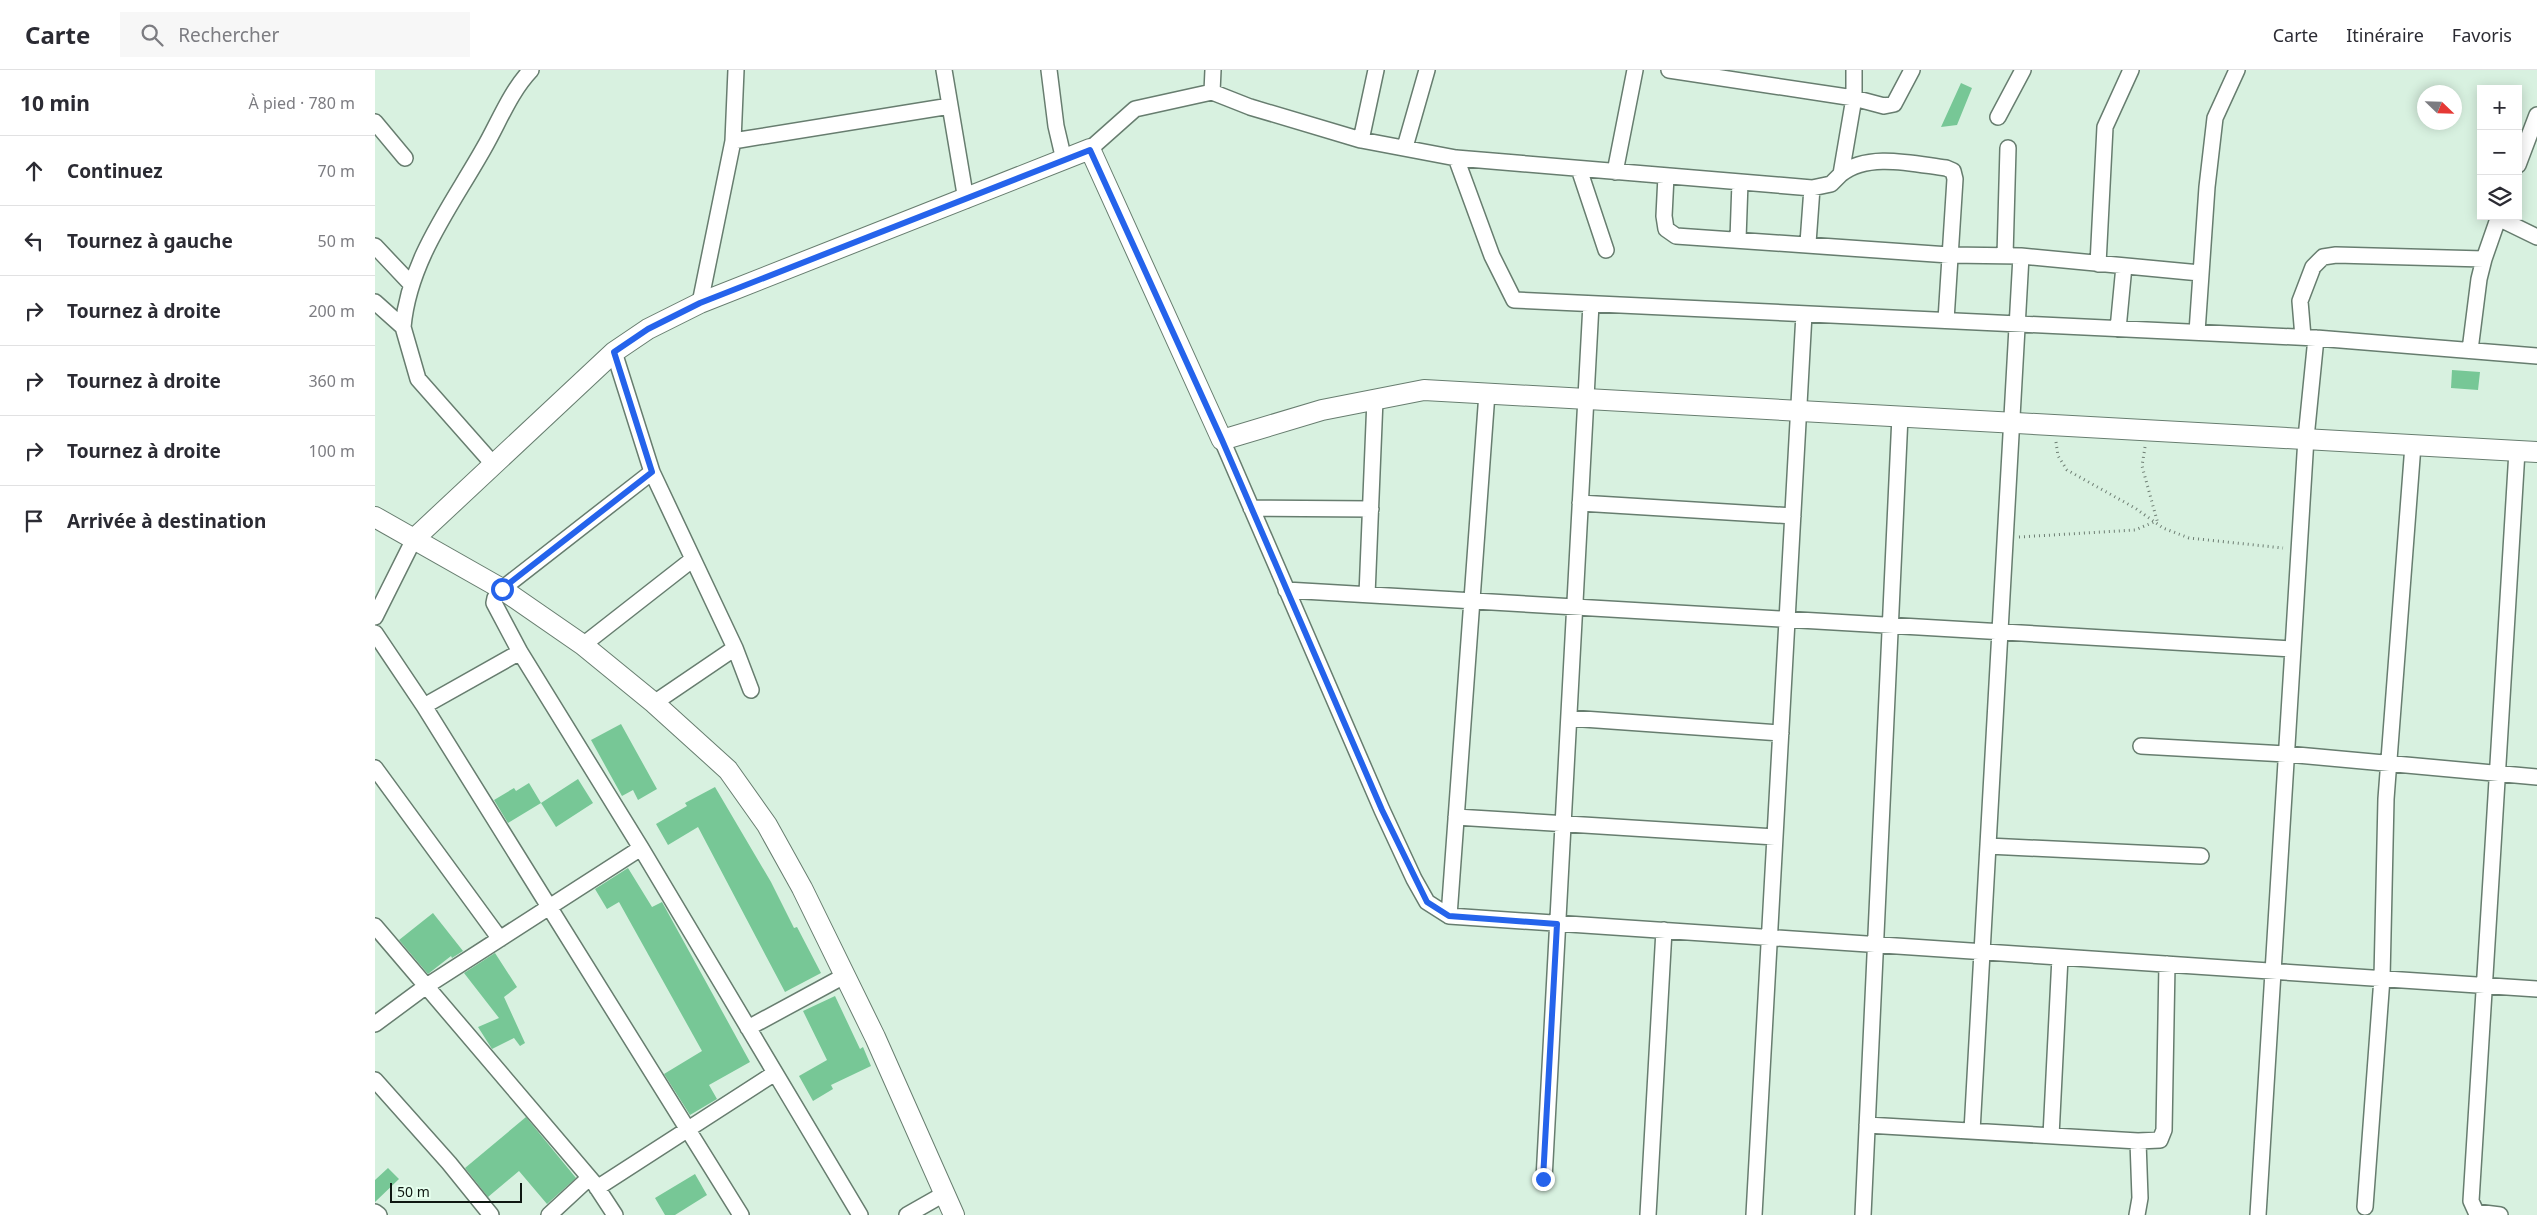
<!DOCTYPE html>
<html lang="fr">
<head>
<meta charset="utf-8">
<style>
  :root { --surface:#fff; --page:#f7f7f7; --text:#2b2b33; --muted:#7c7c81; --line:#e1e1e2 }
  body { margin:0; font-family:"Noto Sans",sans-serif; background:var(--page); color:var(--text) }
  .controls { position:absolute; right:15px; top:15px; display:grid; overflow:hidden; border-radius:0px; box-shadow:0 2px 12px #0003 }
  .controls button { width:45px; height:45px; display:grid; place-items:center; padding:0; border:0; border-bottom:1px solid var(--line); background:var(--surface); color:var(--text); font:25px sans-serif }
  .compass { position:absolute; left:2042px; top:15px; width:45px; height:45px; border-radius:50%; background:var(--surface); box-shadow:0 2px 12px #0003; rotate:113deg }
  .scale { position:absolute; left:15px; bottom:12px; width:132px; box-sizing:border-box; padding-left:5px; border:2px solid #0e1711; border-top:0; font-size:14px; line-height:18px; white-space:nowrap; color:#0e1711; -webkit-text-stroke:4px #e6ffee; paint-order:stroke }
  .stop { position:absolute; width:15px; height:15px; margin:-11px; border:4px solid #2563eb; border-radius:50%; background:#fff }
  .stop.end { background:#2563eb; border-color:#fff; box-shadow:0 1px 5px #0008 }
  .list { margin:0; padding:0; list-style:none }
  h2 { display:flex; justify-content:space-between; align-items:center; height:65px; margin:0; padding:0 20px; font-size:21px }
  h2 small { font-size:16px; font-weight:400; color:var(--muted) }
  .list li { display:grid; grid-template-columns:32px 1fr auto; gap:15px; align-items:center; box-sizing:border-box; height:70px; padding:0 20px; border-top:1px solid var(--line) }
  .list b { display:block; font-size:19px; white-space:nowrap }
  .list em { font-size:16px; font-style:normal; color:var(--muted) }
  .icon { flex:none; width:28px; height:28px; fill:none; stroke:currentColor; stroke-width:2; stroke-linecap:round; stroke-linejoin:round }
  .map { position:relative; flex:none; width:2162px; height:1145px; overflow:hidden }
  header { display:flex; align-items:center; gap:30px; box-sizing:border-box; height:70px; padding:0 25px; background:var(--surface); border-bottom:1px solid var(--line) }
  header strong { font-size:24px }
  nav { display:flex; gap:28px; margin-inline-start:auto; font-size:18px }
  .search { width:350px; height:45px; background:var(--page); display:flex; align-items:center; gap:12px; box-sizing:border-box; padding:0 18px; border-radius:0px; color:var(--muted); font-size:19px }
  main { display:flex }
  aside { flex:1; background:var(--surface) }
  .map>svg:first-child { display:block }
  .building { fill:#77c796 }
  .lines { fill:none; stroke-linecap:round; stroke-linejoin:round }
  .street-casing { stroke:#677d6f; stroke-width:18 }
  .secondary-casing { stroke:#677d6f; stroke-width:22 }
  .path { stroke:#6e7e73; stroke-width:3; stroke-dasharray:1 4; stroke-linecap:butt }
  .street { stroke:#fff; stroke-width:15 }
  .secondary { stroke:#fff; stroke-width:20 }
  .route { stroke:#2563eb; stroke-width:6 }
</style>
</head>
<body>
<header>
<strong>Carte</strong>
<div class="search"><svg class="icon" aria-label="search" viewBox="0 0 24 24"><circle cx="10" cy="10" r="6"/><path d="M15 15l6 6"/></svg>Rechercher</div>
<nav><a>Carte</a><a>Itinéraire</a><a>Favoris</a></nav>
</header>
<main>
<aside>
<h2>10 min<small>À pied · 780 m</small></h2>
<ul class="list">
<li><svg class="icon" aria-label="ahead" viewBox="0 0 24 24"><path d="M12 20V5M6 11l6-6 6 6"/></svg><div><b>Continuez</b></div><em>70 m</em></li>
<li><svg class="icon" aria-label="left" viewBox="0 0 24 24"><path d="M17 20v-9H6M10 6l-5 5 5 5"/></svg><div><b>Tournez à gauche</b></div><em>50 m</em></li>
<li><svg class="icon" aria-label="right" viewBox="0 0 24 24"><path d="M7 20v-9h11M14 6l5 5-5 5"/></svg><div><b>Tournez à droite</b></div><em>200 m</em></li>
<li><svg class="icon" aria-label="right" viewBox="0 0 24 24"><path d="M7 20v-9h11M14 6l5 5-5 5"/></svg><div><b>Tournez à droite</b></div><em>360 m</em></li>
<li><svg class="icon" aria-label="right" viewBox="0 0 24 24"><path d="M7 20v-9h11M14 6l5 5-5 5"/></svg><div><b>Tournez à droite</b></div><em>100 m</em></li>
<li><svg class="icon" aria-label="arrive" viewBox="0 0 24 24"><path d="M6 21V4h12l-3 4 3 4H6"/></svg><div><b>Arrivée à destination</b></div></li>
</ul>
</aside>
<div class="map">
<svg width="2162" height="1145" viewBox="0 0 2162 1145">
  <rect width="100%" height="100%" fill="#d8f1e0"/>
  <!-- building -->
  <path class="building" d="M1586 13 1597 18 1582 55 1566 57Z
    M2077 300 2105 302 2103 320 2076 318Z
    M246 654 282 719 263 730 258 720 247 726 216 670Z
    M203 709 218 733 181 757 166 733Z
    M154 713 166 733 133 753 119 730 139 718 141 721Z
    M340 717 396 812 419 858 422 857 446 903 410 922 323 757 293 775 281 754 312 736 310 733Z
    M253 798 277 837 287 832 375 992 334 1015 342 1029 315 1045 289 1004 327 981 244 832 232 839 220 819Z
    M58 843 88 881 77 888 76 886 53 904 24 870Z
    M120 883 142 917 129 927 150 973 145 976 139 968 117 979 103 957 124 948 89 903Z
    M460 926 485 979 488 977 496 996 456 1015 458 1019 438 1031 424 1006 452 990 428 941Z
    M151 1047 201 1108 172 1134 144 1101 113 1127 90 1098Z
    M13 1098 24 1109 0 1132V1110Z
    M320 1104 332 1125 300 1145H290L280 1128Z"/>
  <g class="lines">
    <defs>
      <path id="street" d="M569 0 591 130
        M674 0 681 56 689 90
        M1294 0 1479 28 1509 36 1519 34 1537 0
        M837 22 838 0
        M1623 47 1648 0
        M0 52 30 88
        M986 70 1001 0
        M358 71 575 36
        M1030 77 1052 0
        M715 79 760 39 837 22 875 37 986 70 1081 88 1437 118 1456 114 1466 104 1479 28V0
        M1081 88 1117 186 1139 230 1941 268 2162 286
        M2143 95 2162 45
        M1204 99 1231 180
        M1240 102 1260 0
        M1466 104C1493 82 1539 94 1571 98L1578 101 1580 109 1571 250
        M1291 106 1289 146 1291 159 1301 166 1574 185 1646 186 1825 203
        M2123 148 2162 167
        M1363 169 1365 112
        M1433 173 1437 118
        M0 176 36 214
        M1630 186 1633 78
        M1723 194 1730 57 1756 0
        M0 232 28 257 43 309 119 395
        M325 233 358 71 361 0
        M28 257C34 190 77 135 109 78 124 52 135 22 156 0
        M1743 259 1749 196
        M1822 262 1832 117 1840 48 1862 0
        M1928 267 1925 231 1938 197 1948 187 1961 185 2109 189
        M2095 280 2104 209 2109 189 2124 146
        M239 282 277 402 360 578 376 620
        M847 370 1007 740 1039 809 1052 832 1074 846 2162 919
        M277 402 127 519 120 528 119 533 145 582 266 778 485 1145
        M1205 433 1418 446
        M876 438 996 439
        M911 520 1918 579
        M992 525 1000 329
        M0 547 39 469
        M0 563 49 636 366 1145
        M208 575 318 489
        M279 633 360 578
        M49 636 145 582
        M1194 648 1406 663
        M1766 676 1911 684 2162 707
        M0 698 125 869
        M1081 747 1400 767
        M1613 776 1826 786
        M1074 846 1112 323
        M0 856 219 1113 240 1145
        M0 954 50 917 266 778
        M373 958 471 905
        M0 1010 74 1093 116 1145
        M1492 1055 1763 1071 1785 1070 1789 1060 1792 894
        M1597 1061 1646 186
        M1676 1066 1685 887
        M1169 1109 1216 234
        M222 1118 400 1003
        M1990 1137 2007 908 2011 729 2038 375
        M0 1142 4 1145
        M174 1145 214 1108
        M532 1145 569 1124
        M1273 1145 1289 860
        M1379 1145 1429 244
        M1488 1145 1525 346
        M1762 1145 1765 1128 1763 1071
        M1883 1145 1931 368 1941 268
        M2125 1145 2101 1142 2096 1131C2110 881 2129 631 2142 381"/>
      <path id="secondary" d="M0 447 127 519 208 575 279 633 353 700 392 755 427 818 500 967 579 1145
        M39 469 239 282 273 259 325 233 715 79 847 370 947 340 1049 320 2162 382"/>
    </defs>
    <!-- street casing -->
    <use href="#street" class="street-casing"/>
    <!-- secondary casing -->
    <use href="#secondary" class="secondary-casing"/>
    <!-- path -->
    <path class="path" d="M1681 372 1683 386 1692 400 1760 438 1788 458 1814 468 1908 478
      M1770 377 1767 396 1783 454
      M1644 467 1760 460 1779 452"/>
    <!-- street -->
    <use href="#street" class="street"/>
    <!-- secondary -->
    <use href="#secondary" class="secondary"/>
  </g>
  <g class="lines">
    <!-- route -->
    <path class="route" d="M127 519 277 402 239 282 273 259 325 233 715 80 847 370 1007 740 1052 832 1074 846 1182 854 1168 1109"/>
  </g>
</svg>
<div class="controls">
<button>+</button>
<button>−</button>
<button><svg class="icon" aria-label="layers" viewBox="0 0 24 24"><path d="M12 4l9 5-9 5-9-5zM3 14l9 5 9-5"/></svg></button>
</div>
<svg class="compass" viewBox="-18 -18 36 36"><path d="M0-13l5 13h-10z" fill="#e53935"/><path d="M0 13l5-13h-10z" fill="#7c7c81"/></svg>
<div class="scale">50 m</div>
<div class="stop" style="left:127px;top:519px"></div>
<div class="stop end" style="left:1168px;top:1109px"></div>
</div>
</main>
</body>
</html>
